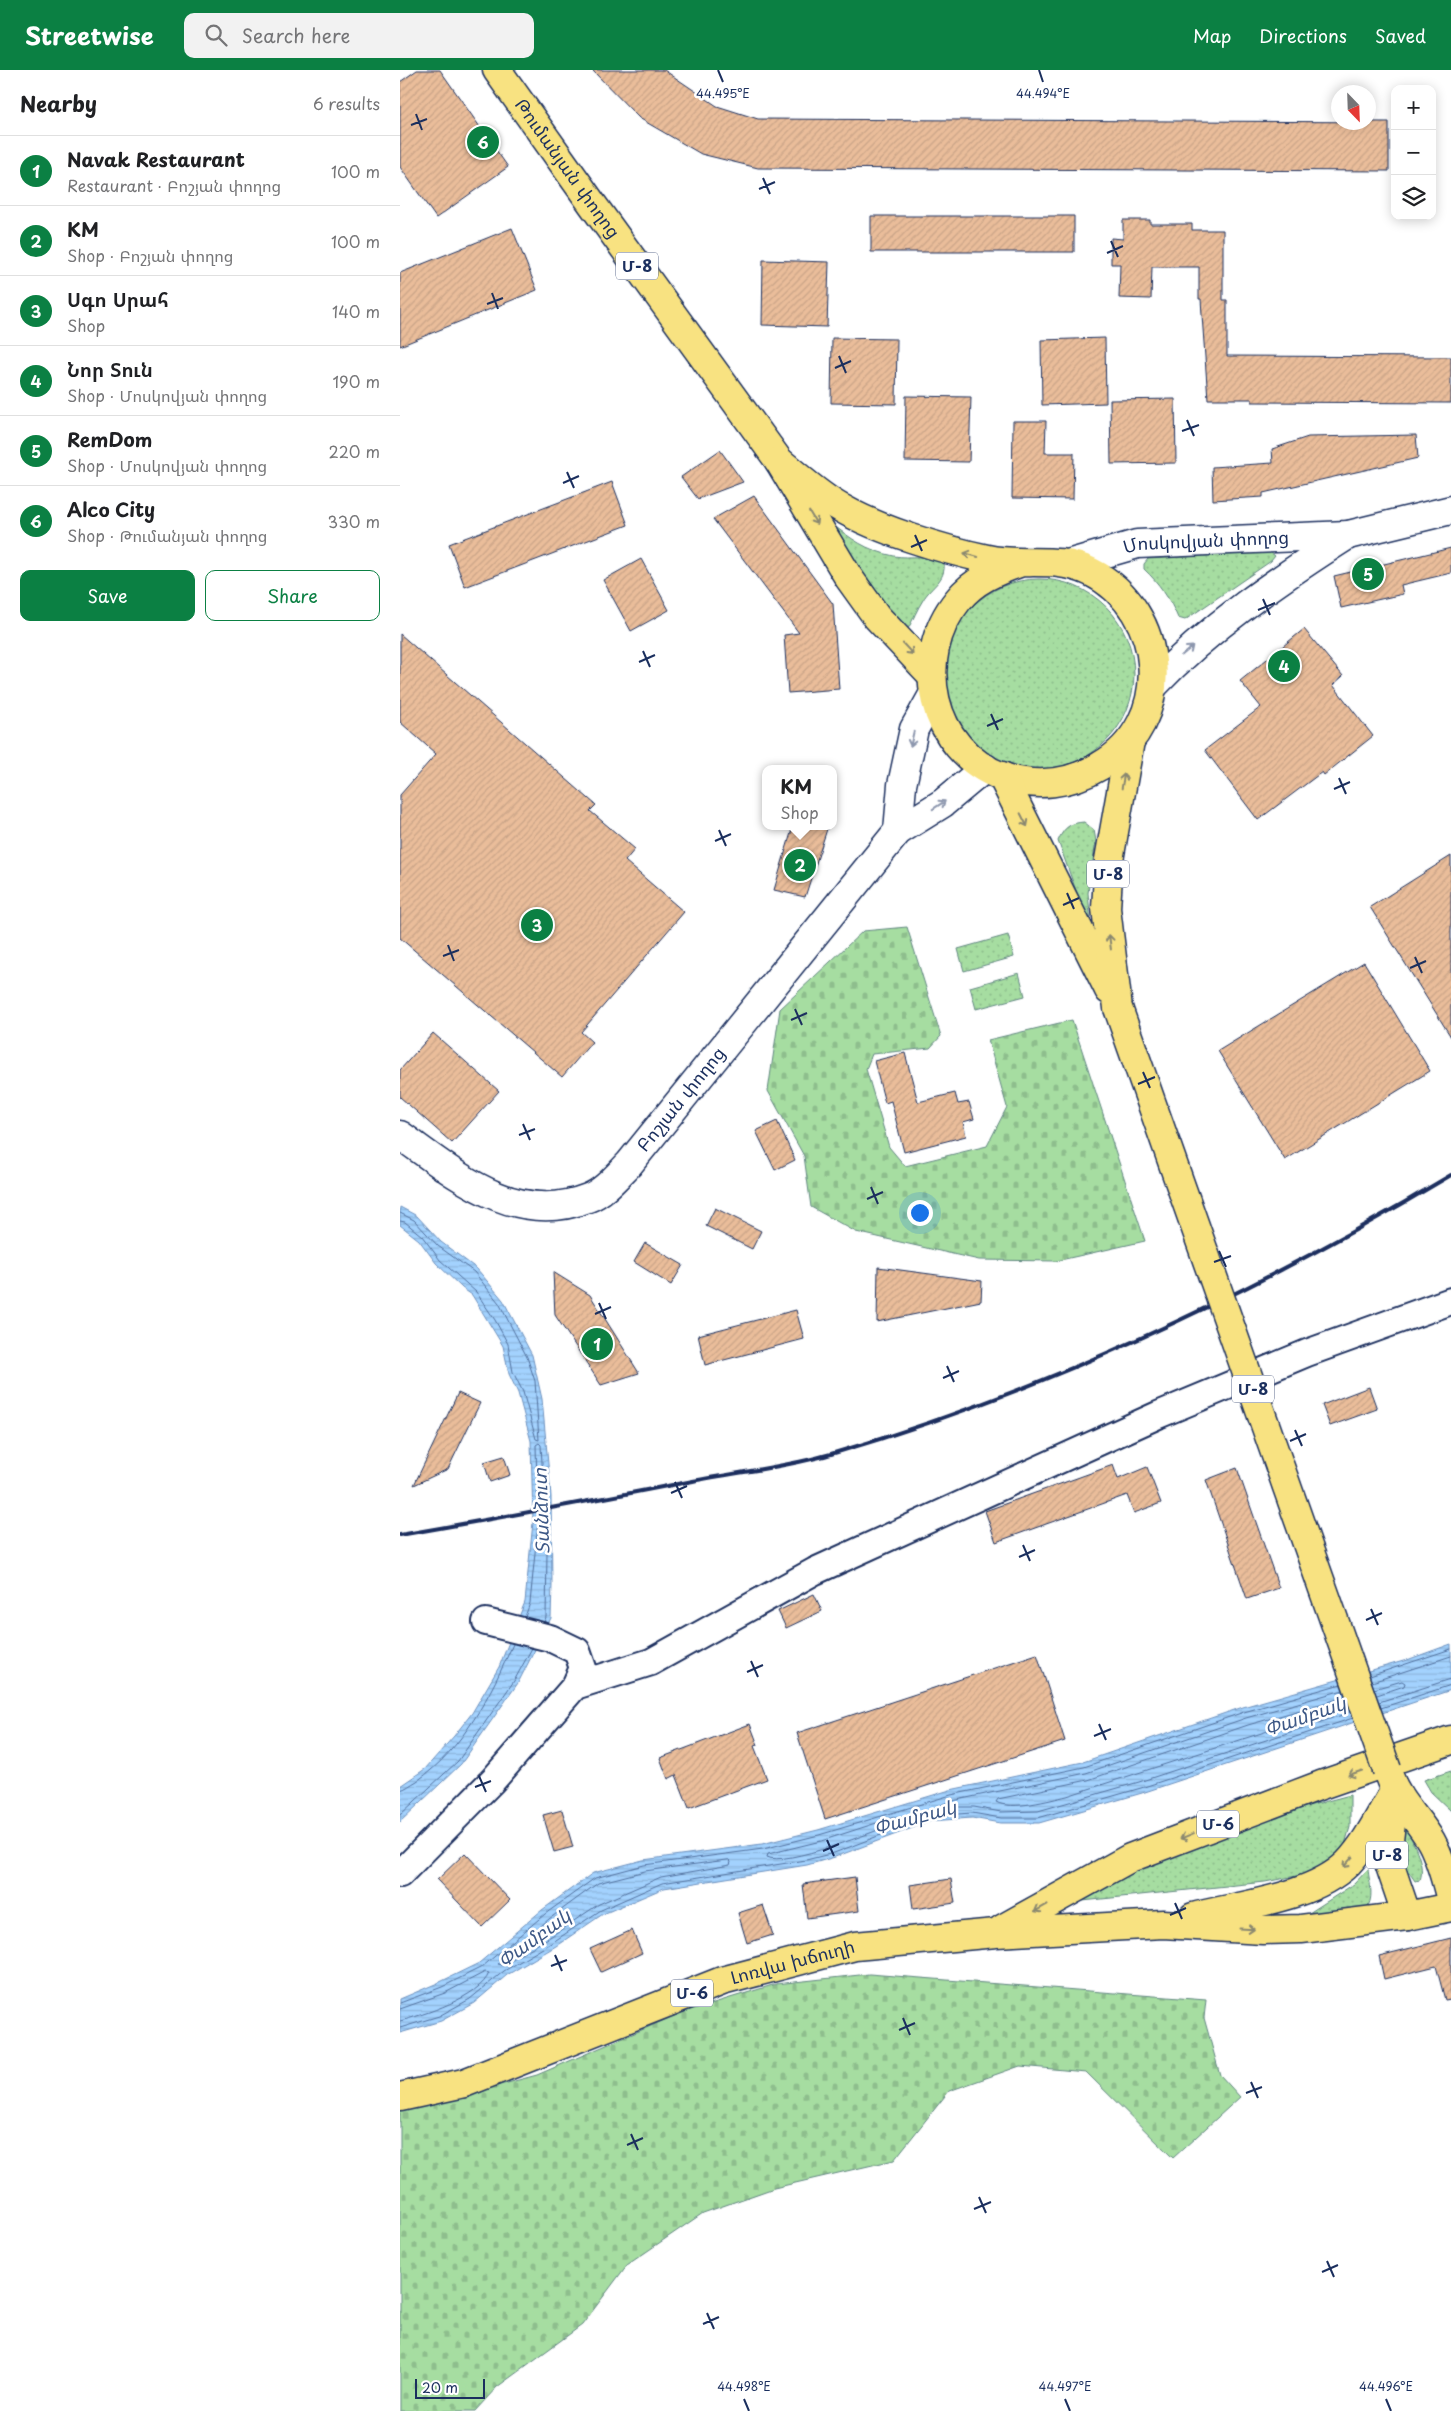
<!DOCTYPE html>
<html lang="en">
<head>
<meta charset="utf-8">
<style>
  :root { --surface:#fff; --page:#f2f2f2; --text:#202124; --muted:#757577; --line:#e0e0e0; --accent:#0b8043 }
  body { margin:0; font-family:"Playpen Sans","Noto Sans Armenian",sans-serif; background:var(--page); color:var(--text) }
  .controls { position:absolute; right:15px; top:15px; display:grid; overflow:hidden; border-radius:10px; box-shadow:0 2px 12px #0003 }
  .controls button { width:45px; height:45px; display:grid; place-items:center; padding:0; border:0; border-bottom:1px solid var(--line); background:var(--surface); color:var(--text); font:25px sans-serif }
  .compass { position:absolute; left:931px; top:15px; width:45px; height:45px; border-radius:50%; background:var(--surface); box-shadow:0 2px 12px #0003; rotate:157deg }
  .scale { position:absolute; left:15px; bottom:12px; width:70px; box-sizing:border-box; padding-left:5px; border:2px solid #1b2f5e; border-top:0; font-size:14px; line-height:18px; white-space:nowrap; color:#1b2f5e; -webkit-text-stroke:4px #fff; paint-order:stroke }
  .you { position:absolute; left:519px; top:1142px; width:18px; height:18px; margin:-12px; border:4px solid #fff; border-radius:50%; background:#1a73e8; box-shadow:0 0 0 8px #1a73e833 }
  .badge { display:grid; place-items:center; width:32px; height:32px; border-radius:50%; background:var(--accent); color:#fff; font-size:16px; font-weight:700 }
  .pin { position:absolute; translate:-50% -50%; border:2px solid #fff; box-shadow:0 1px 5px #0006 }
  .popup { position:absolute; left:362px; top:695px; width:75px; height:65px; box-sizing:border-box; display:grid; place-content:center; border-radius:10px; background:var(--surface); filter:drop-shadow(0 1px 4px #0005); font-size:16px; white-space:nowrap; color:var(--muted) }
  .popup b { font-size:19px; color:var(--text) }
  .popup::after { content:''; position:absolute; left:50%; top:100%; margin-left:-10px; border:10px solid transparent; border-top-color:var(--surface) }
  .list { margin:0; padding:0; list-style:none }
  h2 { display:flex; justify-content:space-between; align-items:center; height:65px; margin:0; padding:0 20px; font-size:21px }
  h2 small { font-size:16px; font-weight:400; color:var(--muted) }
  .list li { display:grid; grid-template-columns:32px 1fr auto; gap:15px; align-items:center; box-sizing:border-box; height:70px; padding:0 20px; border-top:1px solid var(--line) }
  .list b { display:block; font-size:19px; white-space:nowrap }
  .list p { margin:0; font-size:16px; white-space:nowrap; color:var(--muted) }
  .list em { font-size:16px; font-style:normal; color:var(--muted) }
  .actions { display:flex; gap:10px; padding:15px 20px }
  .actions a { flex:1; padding:11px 0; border:1px solid var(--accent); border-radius:10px; text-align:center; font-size:18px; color:var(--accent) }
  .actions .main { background:var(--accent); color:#fff }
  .icon { flex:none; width:28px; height:28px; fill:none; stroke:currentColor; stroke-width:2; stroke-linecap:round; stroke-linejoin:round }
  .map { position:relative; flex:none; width:1051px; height:2341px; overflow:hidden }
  header { display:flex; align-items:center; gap:30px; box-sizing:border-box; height:70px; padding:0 25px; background:var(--accent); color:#fff }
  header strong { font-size:24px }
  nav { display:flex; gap:28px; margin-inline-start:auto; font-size:18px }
  .search { width:350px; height:45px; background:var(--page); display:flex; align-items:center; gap:12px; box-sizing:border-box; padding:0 18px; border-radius:10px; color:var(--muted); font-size:19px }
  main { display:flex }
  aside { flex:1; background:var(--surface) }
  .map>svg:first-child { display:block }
  .green { fill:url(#green-dots); stroke:#608680 }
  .cemetery { fill:url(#cemetery-stones); stroke:#608680 }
  .water { fill:url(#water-rules); stroke:#6d91be }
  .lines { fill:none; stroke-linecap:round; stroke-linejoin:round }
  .shore { stroke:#51709e; stroke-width:1 }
  .building { fill:url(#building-hatch); stroke:#1b2f5e }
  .minor-casing { stroke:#1b2f5e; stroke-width:30 }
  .tertiary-casing { stroke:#1b2f5e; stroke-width:31 }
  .trunk-casing { stroke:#1b2f5e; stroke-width:31 }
  .minor { stroke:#fff; stroke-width:26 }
  .tertiary { stroke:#fff; stroke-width:28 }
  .trunk { stroke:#f8e281; stroke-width:28 }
  .rail { stroke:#1b2f5e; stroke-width:4 }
  .trunk-bridge-casing { stroke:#1b2f5e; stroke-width:31; stroke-linecap:butt }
  .trunk-bridge { stroke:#f8e281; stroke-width:28 }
  .oneway { stroke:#8a8870 }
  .oneway2 { stroke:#8d97ae }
  .ticks { fill:none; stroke:#1b2f5e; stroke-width:2 }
  .labels { text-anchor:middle; stroke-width:5; stroke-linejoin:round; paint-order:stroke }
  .shield { fill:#fff; stroke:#5f6d8e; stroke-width:1 }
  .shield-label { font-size:16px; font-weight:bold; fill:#1b2f5e }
  .street-label { font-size:18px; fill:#1b2f5e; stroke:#fff }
  .water-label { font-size:19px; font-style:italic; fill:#3d5886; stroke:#fff }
  .ticks-label { font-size:12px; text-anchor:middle; fill:#1b2f5e; stroke:#fff; stroke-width:5; stroke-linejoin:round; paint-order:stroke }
</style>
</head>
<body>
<header>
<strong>Streetwise</strong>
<div class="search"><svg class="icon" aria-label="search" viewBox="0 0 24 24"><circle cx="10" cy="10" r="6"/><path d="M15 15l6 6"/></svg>Search here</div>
<nav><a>Map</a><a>Directions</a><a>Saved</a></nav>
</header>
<main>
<aside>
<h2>Nearby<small>6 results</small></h2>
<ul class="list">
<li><span class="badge">1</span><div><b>Navak Restaurant</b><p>Restaurant · Բոշյան փողոց</p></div><em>100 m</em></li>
<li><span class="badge">2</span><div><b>KM</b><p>Shop · Բոշյան փողոց</p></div><em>100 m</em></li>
<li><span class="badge">3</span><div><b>Սգո Սրահ</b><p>Shop</p></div><em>140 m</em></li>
<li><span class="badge">4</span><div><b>Նոր Տուն</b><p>Shop · Մոսկովյան փողոց</p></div><em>190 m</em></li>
<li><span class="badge">5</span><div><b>RemDom</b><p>Shop · Մոսկովյան փողոց</p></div><em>220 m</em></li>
<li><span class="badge">6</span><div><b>Alco City</b><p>Shop · Թումանյան փողոց</p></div><em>330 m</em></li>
</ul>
<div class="actions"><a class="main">Save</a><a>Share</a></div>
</aside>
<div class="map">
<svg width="1051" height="2341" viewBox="0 0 1051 2341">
  <defs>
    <pattern id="green-dots" width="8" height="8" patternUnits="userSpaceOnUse" patternTransform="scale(1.25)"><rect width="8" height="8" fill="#a6dda1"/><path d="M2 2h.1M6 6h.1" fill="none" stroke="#8ebe8d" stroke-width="1.8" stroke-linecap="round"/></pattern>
    <pattern id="cemetery-stones" width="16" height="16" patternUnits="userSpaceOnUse" patternTransform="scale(1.25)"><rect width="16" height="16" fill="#a6dda1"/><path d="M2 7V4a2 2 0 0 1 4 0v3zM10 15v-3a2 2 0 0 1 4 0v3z" fill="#8ebe8d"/></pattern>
    <pattern id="water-rules" width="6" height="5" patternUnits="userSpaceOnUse" patternTransform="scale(1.25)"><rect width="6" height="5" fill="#a3d2fe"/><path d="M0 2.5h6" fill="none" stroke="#8cb5dc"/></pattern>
    <pattern id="building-hatch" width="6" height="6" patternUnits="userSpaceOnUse" patternTransform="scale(1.25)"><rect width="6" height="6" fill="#eabd9a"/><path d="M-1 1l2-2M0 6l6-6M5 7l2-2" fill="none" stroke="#c8a387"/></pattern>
  </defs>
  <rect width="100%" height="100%" fill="#fff"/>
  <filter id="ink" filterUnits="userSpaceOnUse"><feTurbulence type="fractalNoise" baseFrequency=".02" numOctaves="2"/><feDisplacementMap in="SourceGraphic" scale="10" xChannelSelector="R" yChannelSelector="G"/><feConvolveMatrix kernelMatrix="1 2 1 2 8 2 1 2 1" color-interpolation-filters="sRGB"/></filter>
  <g filter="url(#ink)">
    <!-- green -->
    <path class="green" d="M429 452C452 469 465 480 494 486 510 489 530 483 544 493 546 511 531 516 523 530 517 539 513 550 508 559L503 560Z
      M870 482 875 486 871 491 785 550 778 548C770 529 759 513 744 499V494L748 489Z
      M544 604a95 95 0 1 1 190 0a95 95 0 1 1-190 0Z
      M684 752 694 760 696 771 688 823 691 854 678 826 658 771C664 757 670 753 684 752Z
      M608 865 614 887 564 901 558 879Z
      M619 903 625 926 576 939 570 917Z
      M1051 1701V1741L1031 1722 1024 1710Z
      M950 1725V1757L943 1781 917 1802 865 1812 673 1832 735 1801 859 1749Z
      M1000 1745C1007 1763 1027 1791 1020 1810L1015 1811 1006 1798Z
      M968 1799C969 1812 976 1831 964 1840L909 1843 954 1814Z"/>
    <!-- cemetery -->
    <path class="cemetery" d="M507 857 541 966 530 978 472 984 466 999 489 1077 505 1096 587 1076 607 1037 588 970 672 950 745 1171 656 1191 579 1190 456 1162 411 1137 404 1086 368 1021 380 939 463 861Z
      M469 1904 806 1930 804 1948 820 2005 840 2027 773 2088 686 2002 620 1996 549 2021 494 2090 374 2118 303 2143 227 2195 182 2255 97 2317 75 2341H0V2042L137 2005 281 1943 376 1914Z"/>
    <!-- water -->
    <path class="water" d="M0 1137 17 1146 41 1172 77 1199 103 1230 132 1285 142 1329 151 1426 152 1515 151 1548 118 1613 61 1694 0 1752V1716L25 1699 54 1666 72 1643 99 1597 125 1532 133 1452 131 1371 118 1323 109 1304 103 1276 72 1225 62 1218 36 1193 19 1170 0 1155Z
      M1051 1574V1620L742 1723 639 1753H600L572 1748 531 1751 435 1787 407 1795 264 1818 203 1844 156 1876 107 1905 74 1933 41 1951 0 1963V1929L40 1912 79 1893 142 1840 193 1803 243 1790 362 1774 418 1760 550 1720 683 1692 843 1637 1007 1590Z"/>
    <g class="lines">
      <!-- shore -->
      <path class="shore" d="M0 1143 14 1150 38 1176 74 1202 99 1233 127 1287 135 1311 139 1370 136 1369 123 1322 113 1302 108 1274 95 1250 76 1222 40 1190 22 1166 5 1152 0 1151
        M125 1547 130 1533 138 1453 136 1375 139 1373 141 1375 147 1482 146 1547 144 1552
        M970 1606 1051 1579
        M972 1612 1051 1586
        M974 1619 1002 1611 1005 1613 1004 1616 977 1625
        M943 1620 846 1648 686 1703 552 1731 543 1734 542 1737H574L601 1742 638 1741 739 1712 951 1642
        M945 1627 848 1655 688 1710 598 1729 596 1732C612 1741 650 1730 667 1726L948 1635
        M979 1632 1051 1609
        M981 1638 1051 1615
        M0 1720C6 1719 11 1714 17 1711 63 1679 91 1624 113 1574
        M0 1745 58 1691 114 1611 132 1578
        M496 1747 499 1749 498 1752C477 1761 384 1797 367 1787L368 1784 421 1771Z
        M329 1790 331 1792 330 1795 261 1807 199 1834 150 1867 102 1895 98 1894 149 1849 198 1813 245 1801Z
        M0 1933 42 1917 82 1897 145 1844 195 1808 244 1795 363 1779 419 1765 551 1725 684 1697 844 1642 941 1614
        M0 1939 45 1923 85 1902 89 1903C80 1927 23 1945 0 1951
        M0 1958 39 1946 70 1929 104 1901 153 1872 201 1840 262 1813 406 1790 434 1783 530 1746 572 1743 601 1748H638L741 1718 953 1648"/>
    </g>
    <!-- building -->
    <path class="building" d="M17 0H40L108 97 36 148 0 97V12Z
      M192 0H264L317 36 358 49 989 52V101L358 98 301 84 239 48Z
      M471 146H674V182H471Z
      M723 150H750V154H792V160H823V230H827V286L1051 287V333L852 332V329H808L802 245 801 229H799V197H752L751 229 719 228 720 194H711V168L723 169Z
      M112 158 137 220 0 276V203Z
      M363 190 429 192 427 257 362 255Z
      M432 268 497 269 496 334 431 333Z
      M705 268 706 333 642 335 641 270Z
      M506 326 571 327 569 392 505 391Z
      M775 329 776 393 711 394 710 330Z
      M613 351H646L645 383H674L673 429 612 428Z
      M1016 365 1018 388 863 423V427L813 430 812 397 873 393 872 379 908 367Z
      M320 380 343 412 298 429 281 407Z
      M212 412 228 455 65 517 49 474Z
      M354 426 433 534 439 619 388 623 384 565 399 563 313 449Z
      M1051 478V503L1001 515 1003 524 941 538 934 506Z
      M241 489 269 540 231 561 203 510Z
      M904 559 943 606 933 615 973 666 924 705 922 702 858 750 805 680 861 637 840 611Z
      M0 564 196 735 190 741 235 779 225 791 284 842 181 962 192 972 162 1007 0 868V725L36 684 0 652Z
      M393 756H428L405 827 374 820Z
      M1051 786V967L970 837Z
      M964 892 1030 1001 885 1090 818 981Z
      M33 963 99 1021 52 1073 0 1027V1000Z
      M505 983 518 1032 555 1023 558 1034 569 1032 574 1049 563 1052 566 1066 504 1082 491 1031 485 1033 474 991Z
      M377 1051 395 1090 375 1100 356 1061Z
      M315 1138 361 1161 352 1179 306 1156Z
      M245 1173 283 1195 271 1215 234 1192Z
      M478 1197 582 1211 581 1231 477 1252Z
      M153 1202 190 1225 239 1303 201 1315 155 1245Z
      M396 1240 404 1269 305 1295 298 1265Z
      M969 1317 977 1339 930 1356 922 1335Z
      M58 1323 80 1333 48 1399 14 1415Z
      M104 1386 110 1405 90 1412 84 1392Z
      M713 1395 718 1409 747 1397 761 1433 734 1443 727 1425 596 1472 585 1441Z
      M837 1398 879 1518 847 1529 806 1410Z
      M414 1524 422 1541 386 1558 378 1541Z
      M637 1584 665 1671 425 1749 397 1663Z
      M350 1654 358 1675 354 1676 367 1709 289 1738 276 1705 268 1709 260 1688Z
      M162 1740 173 1777 154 1782 143 1745Z
      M65 1783 110 1830 82 1857 37 1810Z
      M455 1807 459 1841 407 1848 403 1814Z
      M551 1809 555 1833 513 1839 510 1815Z
      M363 1835 373 1865 347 1873 338 1843Z
      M232 1860 242 1883 201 1902 190 1879Z
      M1051 1868V1929L1045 1930 1036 1896 984 1909 979 1886Z"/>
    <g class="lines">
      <defs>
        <path id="minor" d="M175 1616 251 1592 415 1501 758 1345 907 1283 1051 1231
          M0 1804 93 1710 175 1616 183 1598 177 1581 150 1568 86 1552"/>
        <g id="tertiary">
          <path id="s1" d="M668 494 737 474 948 465 1051 440"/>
          <path d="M753 616C810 556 879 509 948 465"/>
          <path d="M498 761 502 715 514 659 533 625"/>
          <path id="s2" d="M0 1065C55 1104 115 1157 188 1128 204 1122 217 1106 229 1094L498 761 543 733 585 698"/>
        </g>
        <g id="trunk">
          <path id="s3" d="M97 0 193 135 379 391 449 508 477 547 531 604"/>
          <path d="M379 391C399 407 419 426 441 438 481 461 542 479 587 489 622 497 658 485 691 502 767 540 776 653 700 696 670 714 636 718 603 707 530 681 511 587 558 530 574 510 596 501 619 493"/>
          <path d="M602 706 709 920"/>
          <path d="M718 938 706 838 709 790 730 671"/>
          <path d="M989 1706C998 1732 1018 1748 1031 1771 1041 1789 1046 1811 1051 1830"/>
          <path d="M994 1728 987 1787 1007 1846"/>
          <path d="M793 1847C840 1835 913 1828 948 1793 967 1773 980 1745 994 1722"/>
          <path d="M602 1859 730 1788 921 1715 1051 1670"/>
          <path id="s4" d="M0 2027 64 2013 322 1911 455 1876 596 1863 763 1854 863 1860 901 1859 1007 1846 1051 1837"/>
        </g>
      </defs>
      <!-- minor casing -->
      <use href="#minor" class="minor-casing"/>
      <!-- tertiary casing -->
      <use href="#tertiary" class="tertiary-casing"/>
      <!-- trunk casing -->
      <use href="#trunk" class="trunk-casing"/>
      <!-- minor -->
      <use href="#minor" class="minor"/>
      <!-- tertiary -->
      <use href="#tertiary" class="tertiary"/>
      <!-- trunk -->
      <use href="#trunk" class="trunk"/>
      <!-- rail -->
      <path class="rail" d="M0 1465C98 1448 196 1430 293 1411 339 1402 387 1397 431 1384 649 1320 857 1221 1051 1105"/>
      <defs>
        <path id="trunk-bridge" d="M718 938 987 1700"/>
      </defs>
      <!-- trunk-bridge casing -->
      <use href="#trunk-bridge" class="trunk-bridge-casing"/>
      <!-- trunk-bridge -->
      <use href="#trunk-bridge" class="trunk-bridge"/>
    </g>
    <!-- one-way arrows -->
    <defs><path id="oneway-shaft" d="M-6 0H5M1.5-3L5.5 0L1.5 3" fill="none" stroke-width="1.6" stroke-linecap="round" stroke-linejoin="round" transform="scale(1.25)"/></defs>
    <g class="oneway">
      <use href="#oneway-shaft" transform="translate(413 448) rotate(59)"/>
      <use href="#oneway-shaft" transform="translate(571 485) rotate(-164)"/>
      <use href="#oneway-shaft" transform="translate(508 579) rotate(47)"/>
      <use href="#oneway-shaft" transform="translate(723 711) rotate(-80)"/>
      <use href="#oneway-shaft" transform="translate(624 750) rotate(63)"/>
      <use href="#oneway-shaft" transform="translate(710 872) rotate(-97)"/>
      <use href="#oneway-shaft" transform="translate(955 1703) rotate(161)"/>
      <use href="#oneway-shaft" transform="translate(787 1766) rotate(158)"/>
      <use href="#oneway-shaft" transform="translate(948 1792) rotate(132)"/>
      <use href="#oneway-shaft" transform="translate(641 1838) rotate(151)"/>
      <use href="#oneway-shaft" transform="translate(847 1859) rotate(3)"/>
    </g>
    <g class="oneway2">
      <use href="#oneway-shaft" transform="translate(787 581) rotate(-40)"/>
      <use href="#oneway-shaft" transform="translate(512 669) rotate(103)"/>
      <use href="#oneway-shaft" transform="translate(539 735) rotate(-33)"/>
    </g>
  </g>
  <!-- ticks -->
  <path class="ticks" d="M318 0 323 12M639 0 643 12M16 44 22 60M11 55 27 49M363 108 370 124M359 119 375 112M711 171 718 187M707 183 723 176M92 223 98 239M87 234 103 228M439 286 446 303M435 298 451 291M787 350 794 366M782 361 799 355M167 402 174 418M163 413 179 406M515 465 522 481M511 477 527 470M863 529 870 545M858 540 875 533M243 581 250 597M239 592 255 585M591 644 598 660M587 656 603 649M939 708 946 724M934 719 950 712M319 760 326 776M315 771 331 764M667 823 674 839M663 835 679 828M48 875 54 891M43 886 59 880M1015 887 1022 903M1010 898 1026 891M395 939 402 955M391 950 407 943M743 1002 750 1018M738 1014 755 1007M123 1054 130 1070M119 1065 135 1059M471 1117 478 1134M467 1129 483 1122M819 1181 826 1197M814 1192 831 1186M199 1233 206 1249M195 1244 211 1237M547 1296 554 1312M543 1308 559 1301M895 1360 902 1376M890 1371 906 1364M275 1412 282 1428M271 1423 287 1416M623 1475 630 1491M619 1487 635 1480M971 1539 978 1555M966 1550 982 1543M351 1591 358 1607M347 1602 363 1595M699 1654 706 1670M694 1666 711 1659M79 1706 86 1722M75 1717 91 1711M427 1770 434 1786M423 1781 439 1774M775 1833 782 1849M770 1845 786 1838M155 1885 162 1901M151 1896 167 1890M503 1948 510 1965M499 1960 515 1953M851 2012 858 2028M846 2023 862 2017M231 2064 238 2080M227 2075 243 2068M579 2127 586 2143M574 2139 591 2132M927 2191 934 2207M922 2202 938 2195M307 2243 314 2259M303 2254 319 2247M344 2329 349 2341M665 2329 670 2341M986 2329 991 2341"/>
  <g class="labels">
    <!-- shield labels -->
    <g class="shield">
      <rect x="216" y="182.5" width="42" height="27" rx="4"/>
      <rect x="687" y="790.5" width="42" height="27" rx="4"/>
      <rect x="832" y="1305.5" width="42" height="27" rx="4"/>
      <rect x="797" y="1740.5" width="42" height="27" rx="4"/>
      <rect x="966" y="1771.5" width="42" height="27" rx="4"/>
      <rect x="271" y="1909.5" width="42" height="27" rx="4"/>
    </g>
    <g class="shield-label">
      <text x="237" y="202">Մ-8</text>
      <text x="708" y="810">Մ-8</text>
      <text x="853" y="1325">Մ-8</text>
      <text x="818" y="1760">Մ-6</text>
      <text x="987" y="1791">Մ-8</text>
      <text x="292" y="1929">Մ-6</text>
    </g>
    <!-- street labels -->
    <g class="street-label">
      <text dy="6" stroke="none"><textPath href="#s3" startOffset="121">Թումանյան փողոց</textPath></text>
      <text dy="6" stroke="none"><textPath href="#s1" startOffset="141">Մոսկովյան փողոց</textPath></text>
      <text dy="6" stroke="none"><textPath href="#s2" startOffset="345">Բոշյան փողոց</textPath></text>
      <text dy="6" stroke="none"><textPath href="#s4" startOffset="416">Լոռվա խճուղի</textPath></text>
    </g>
    <!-- water labels -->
    <g class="water-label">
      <text transform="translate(141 1441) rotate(-92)" y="7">Տանձուտ</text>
      <text transform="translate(905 1646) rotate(-19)" y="7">Փամբակ</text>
      <text transform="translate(515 1747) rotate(-15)" y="7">Փամբակ</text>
      <text transform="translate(134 1868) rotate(-36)" y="7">Փամբակ</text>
    </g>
  </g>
  <g class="ticks-label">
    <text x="323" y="28">44.495°E</text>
    <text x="643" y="28">44.494°E</text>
    <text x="344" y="2321">44.498°E</text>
    <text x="665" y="2321">44.497°E</text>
    <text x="986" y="2321">44.496°E</text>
  </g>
</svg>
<div class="controls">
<button>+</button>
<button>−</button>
<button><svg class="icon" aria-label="layers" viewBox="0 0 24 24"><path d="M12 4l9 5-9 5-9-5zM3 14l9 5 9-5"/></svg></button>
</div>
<svg class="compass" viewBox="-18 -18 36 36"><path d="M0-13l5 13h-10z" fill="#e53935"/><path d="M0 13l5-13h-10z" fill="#757577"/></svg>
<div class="scale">20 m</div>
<div class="you"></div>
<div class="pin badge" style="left:197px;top:1274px">1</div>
<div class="pin badge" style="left:400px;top:795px">2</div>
<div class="popup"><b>KM</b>Shop</div>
<div class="pin badge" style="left:137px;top:855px">3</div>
<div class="pin badge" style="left:884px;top:596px">4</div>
<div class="pin badge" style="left:968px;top:504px">5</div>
<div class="pin badge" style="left:83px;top:72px">6</div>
</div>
</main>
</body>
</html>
